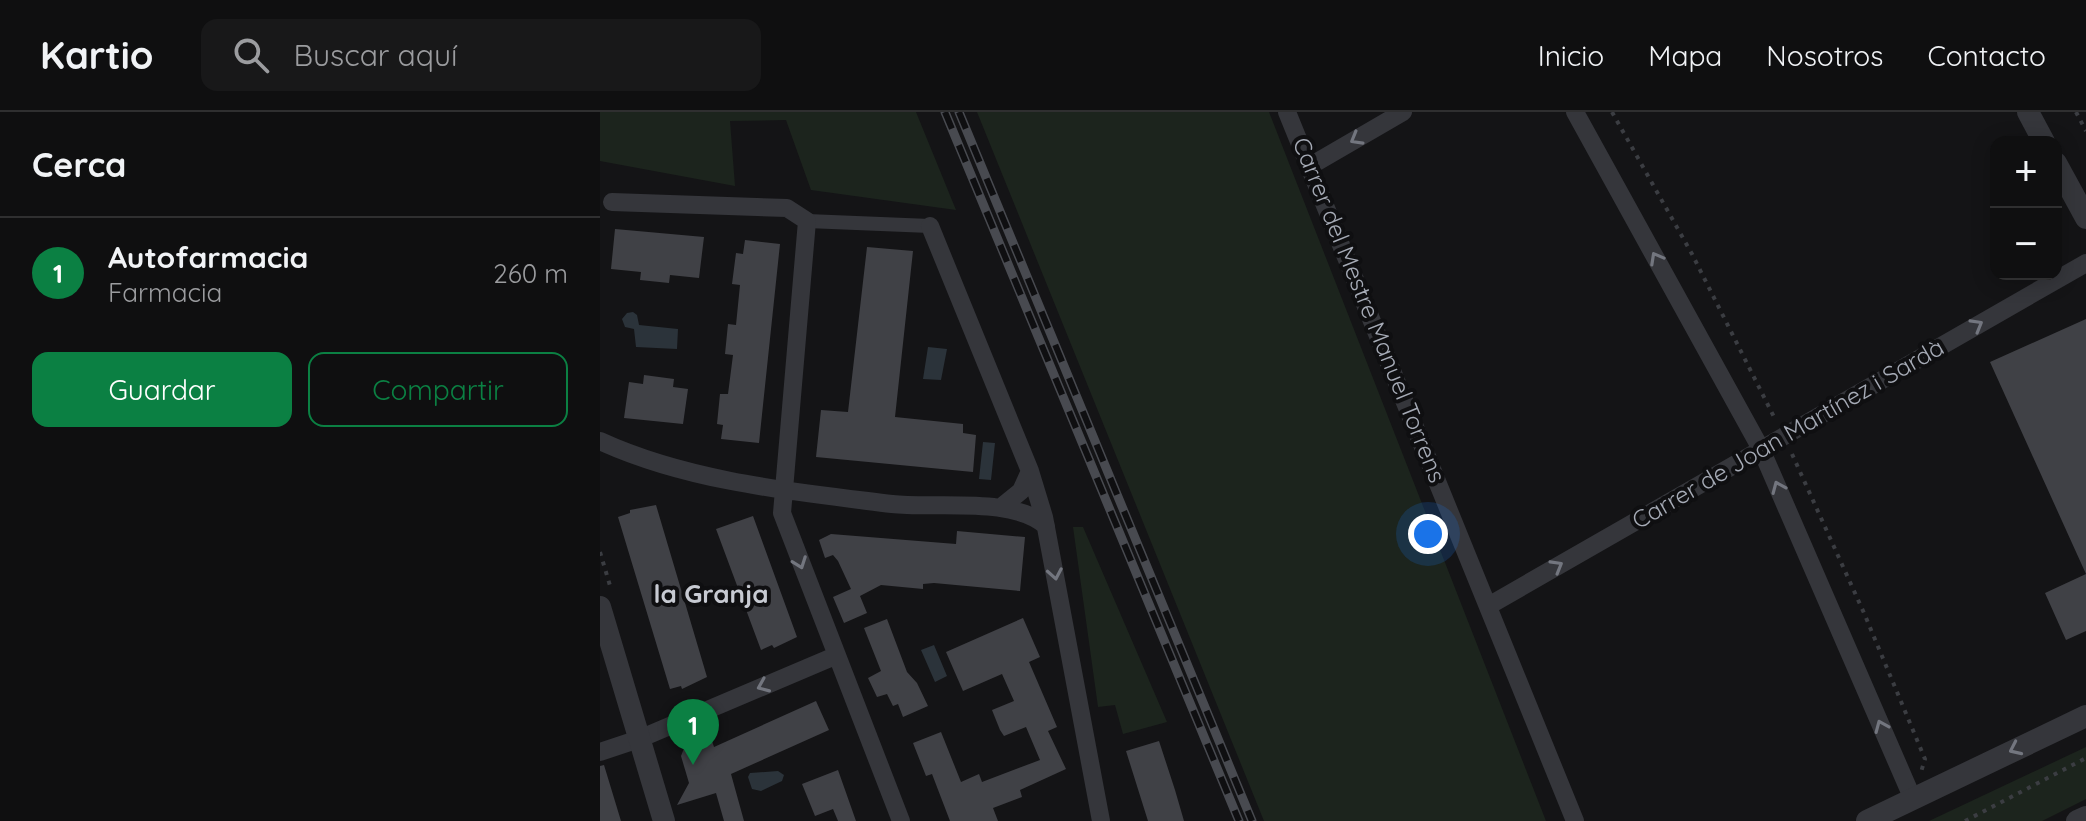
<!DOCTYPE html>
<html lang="es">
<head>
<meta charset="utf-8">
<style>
  :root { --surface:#0f0f10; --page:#181819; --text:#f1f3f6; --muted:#9b9c9f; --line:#2f2f30; --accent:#0b8043 }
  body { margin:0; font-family:Quicksand,sans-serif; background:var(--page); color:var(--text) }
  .controls { position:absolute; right:24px; top:24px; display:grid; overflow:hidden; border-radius:16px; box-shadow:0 4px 20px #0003 }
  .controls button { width:72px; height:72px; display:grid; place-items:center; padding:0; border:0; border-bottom:2px solid var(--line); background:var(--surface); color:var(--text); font:40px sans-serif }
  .you { position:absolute; left:828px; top:422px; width:28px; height:28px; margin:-20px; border:6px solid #fff; border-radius:50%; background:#1a73e8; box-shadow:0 0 0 12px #1a73e833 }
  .badge { display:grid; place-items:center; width:52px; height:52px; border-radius:50%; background:var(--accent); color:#fff; font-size:26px; font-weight:700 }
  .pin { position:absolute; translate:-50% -66px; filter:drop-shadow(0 2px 4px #0008) }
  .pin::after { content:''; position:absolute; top:42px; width:28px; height:24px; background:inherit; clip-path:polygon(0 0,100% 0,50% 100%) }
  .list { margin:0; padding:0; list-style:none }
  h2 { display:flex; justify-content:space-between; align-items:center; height:104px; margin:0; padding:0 32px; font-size:34px }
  h2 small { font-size:26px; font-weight:400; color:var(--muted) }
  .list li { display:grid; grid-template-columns:52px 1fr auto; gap:24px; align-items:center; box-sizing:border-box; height:112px; padding:0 32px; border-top:2px solid var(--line) }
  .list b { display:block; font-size:30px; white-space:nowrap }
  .list p { margin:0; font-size:26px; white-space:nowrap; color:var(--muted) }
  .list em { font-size:26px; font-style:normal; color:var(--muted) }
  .actions { display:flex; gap:16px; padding:24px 32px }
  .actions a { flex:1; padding:18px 0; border:2px solid var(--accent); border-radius:16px; text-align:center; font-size:28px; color:var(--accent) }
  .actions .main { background:var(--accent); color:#fff }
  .icon { flex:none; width:44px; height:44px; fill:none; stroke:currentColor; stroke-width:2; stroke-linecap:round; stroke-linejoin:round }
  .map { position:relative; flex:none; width:1486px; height:709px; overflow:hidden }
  header { display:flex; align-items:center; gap:48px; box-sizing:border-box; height:112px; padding:0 40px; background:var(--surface); border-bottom:2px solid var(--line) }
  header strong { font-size:38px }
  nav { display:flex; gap:44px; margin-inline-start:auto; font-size:28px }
  .search { width:560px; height:72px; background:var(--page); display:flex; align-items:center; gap:20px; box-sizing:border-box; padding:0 28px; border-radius:16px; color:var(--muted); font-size:30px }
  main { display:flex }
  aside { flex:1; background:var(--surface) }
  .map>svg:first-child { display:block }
  .green { fill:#1c241d }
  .water { fill:#2b333a }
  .building { fill:#404146 }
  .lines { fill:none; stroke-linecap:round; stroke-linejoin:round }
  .path { stroke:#3b3d42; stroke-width:4; stroke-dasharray:4 6; stroke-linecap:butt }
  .pedestrian { stroke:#35363b; stroke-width:14 }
  .minor { stroke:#35363b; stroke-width:18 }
  .tertiary { stroke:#35363b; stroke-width:22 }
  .rail-casing { stroke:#484a50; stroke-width:9 }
  .rail { stroke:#0f0f11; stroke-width:6; stroke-dasharray:18; stroke-linecap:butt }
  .oneway { stroke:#73767f }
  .labels { text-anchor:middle; stroke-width:8; stroke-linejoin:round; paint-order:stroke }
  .street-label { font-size:24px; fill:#a6abb6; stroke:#0f0f11 }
  .neighbourhood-label { font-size:26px; font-weight:bold; fill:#c7cad2; stroke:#0f0f11 }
</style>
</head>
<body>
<header>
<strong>Kartio</strong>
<div class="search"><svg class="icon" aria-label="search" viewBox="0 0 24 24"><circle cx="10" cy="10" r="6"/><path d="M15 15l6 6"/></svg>Buscar aquí</div>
<nav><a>Inicio</a><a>Mapa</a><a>Nosotros</a><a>Contacto</a></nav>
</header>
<main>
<aside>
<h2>Cerca<small></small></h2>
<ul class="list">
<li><span class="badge">1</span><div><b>Autofarmacia</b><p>Farmacia</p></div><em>260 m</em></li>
</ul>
<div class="actions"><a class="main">Guardar</a><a>Compartir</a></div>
</aside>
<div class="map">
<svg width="1486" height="709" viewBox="0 0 1486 709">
  <rect width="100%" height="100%" fill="#141416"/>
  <!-- green -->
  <path class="green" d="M0 0H316L356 98 211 78 186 8 130 9 135 74 0 49Z
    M377 0H669L946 709H664Z
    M473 415H483L567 610 523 622 515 593 498 595Z
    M1486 635V687L1442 709H1329Z"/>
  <!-- water -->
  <path class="water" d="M33 200 37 203 39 213 78 217 77 237 36 235 34 217 25 215 22 207 27 201Z
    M328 235 347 237 341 268 323 267Z
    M383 330 395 331 391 368 379 367Z
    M334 533 347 564 335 570 321 538Z
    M178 659 184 663 182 669 161 679 152 677 148 665 150 661Z"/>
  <!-- building -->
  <path class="building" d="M15 117 104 125 99 166 70 163 69 171 40 168 41 160 11 157Z
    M145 128 180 132 159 331 121 327 123 313 117 312 120 282H128L133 243 125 242 128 212 136 213 140 173 132 172 136 141 143 142Z
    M267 135 313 139 295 305 363 312V321L376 323 373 360 216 345 221 298 248 300Z
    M1486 207V519L1466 528 1445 481 1486 462 1390 250Z
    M44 263 74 267 73 275 88 277 83 312 24 306 29 270 43 272Z
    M56 393 107 565 82 577 81 574 70 577 18 405 30 401V398Z
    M153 404 197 525 174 536 172 533 161 538 116 417Z
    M357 419 425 425 420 479 334 471 323 472V477L281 473 260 484 267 501 244 511 233 485 251 477 238 449 233 443 225 446 219 428 231 422 356 432Z
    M423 506 440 545 429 550 457 615 448 619 466 657 420 678 422 685 393 696 398 709H350L332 662 326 664 313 631 341 620 361 670 379 662 382 670 440 648 426 615 404 624 400 618 392 598 414 589 402 562 363 579 346 540Z
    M287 507 307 560 317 571 328 594 303 605 298 592 293 594 287 582 277 585 268 566 281 559 264 516Z
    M216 589 229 618 131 662 144 709H124L116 681 77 693 89 671 81 644 90 621 107 614 114 635Z
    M559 629 575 678 584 709H548L526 639Z
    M4 653 21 709H0V654Z
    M238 658 256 709H238L233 697 215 704 202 672Z"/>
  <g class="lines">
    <!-- path -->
    <path class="path" d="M1012 0 1092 142 1176 309
      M1476 0 1486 19
      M1192 342 1264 501 1325 647 1321 660
      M0 440 11 477
      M1365 709 1486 646"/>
    <!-- pedestrian -->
    <path class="pedestrian" d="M207 109 330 114"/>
    <!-- minor -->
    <path class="minor" d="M687 0 975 709
      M975 0 1161 337 1312 685
      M710 54 803 0
      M12 90 187 96 207 109 182 401 301 709
      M330 114 430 359 444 405 501 709
      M0 329C89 370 196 380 292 392 336 397 413 384 446 414
      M400 396 421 379 430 359
      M890 493 1486 151
      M0 640 39 627 235 544"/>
    <!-- tertiary -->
    <path class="tertiary" d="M1428 0 1444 30
      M1456 51 1486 106
      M0 495 64 709
      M1267 709 1486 604
      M1477 709 1486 705"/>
    <defs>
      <path id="rail" d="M345 0 639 709
        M359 0 652 709"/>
    </defs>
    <!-- rail casing -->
    <use href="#rail" class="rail-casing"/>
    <!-- rail -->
    <use href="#rail" class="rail"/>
  </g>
  <!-- one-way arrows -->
  <defs><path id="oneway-chevron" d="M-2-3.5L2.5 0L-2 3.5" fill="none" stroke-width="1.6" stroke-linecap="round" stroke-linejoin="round" transform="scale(2)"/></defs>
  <g class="oneway">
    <use href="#oneway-chevron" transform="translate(756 27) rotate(150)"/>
    <use href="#oneway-chevron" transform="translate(1056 146) rotate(-119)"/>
    <use href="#oneway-chevron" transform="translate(1377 213) rotate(-30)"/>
    <use href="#oneway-chevron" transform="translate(1178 375) rotate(-113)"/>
    <use href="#oneway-chevron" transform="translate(200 451) rotate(70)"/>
    <use href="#oneway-chevron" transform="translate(957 454) rotate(-30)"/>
    <use href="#oneway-chevron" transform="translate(455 462) rotate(80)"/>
    <use href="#oneway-chevron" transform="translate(163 574) rotate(157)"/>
    <use href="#oneway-chevron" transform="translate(1281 614) rotate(-113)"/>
    <use href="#oneway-chevron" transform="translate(1415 637) rotate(155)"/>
  </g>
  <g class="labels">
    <!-- street labels -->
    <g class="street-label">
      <text transform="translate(769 198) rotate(68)" y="8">Carrer del Mestre Manuel Torrens</text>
      <text transform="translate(1188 322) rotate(-30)" y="8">Carrer de Joan Martínez i Sardà</text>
    </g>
    <!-- neighbourhood labels -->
    <g class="neighbourhood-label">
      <text x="111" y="491">la Granja</text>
    </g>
  </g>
</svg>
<div class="controls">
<button>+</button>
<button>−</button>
</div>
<div class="you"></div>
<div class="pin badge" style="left:93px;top:653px">1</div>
</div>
</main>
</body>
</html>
